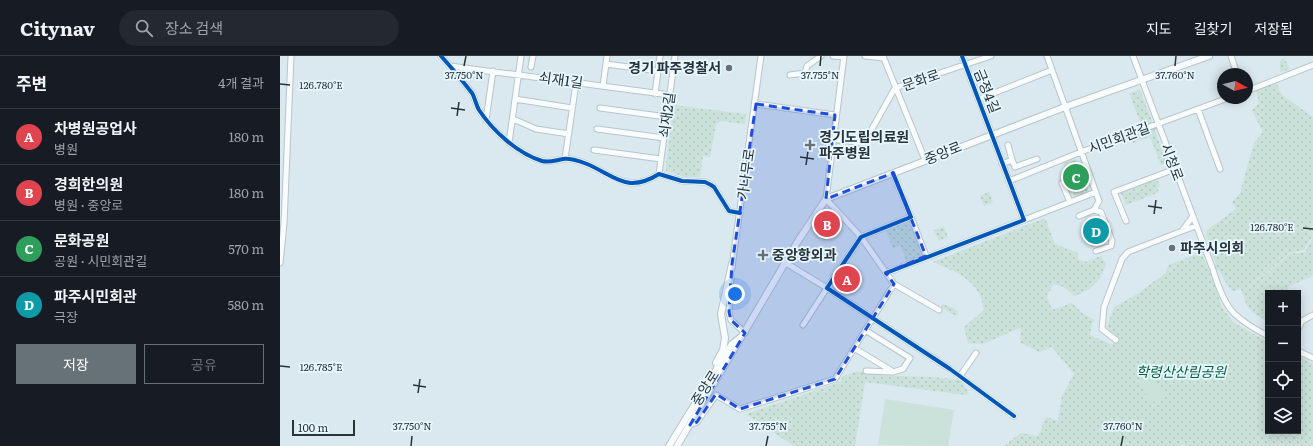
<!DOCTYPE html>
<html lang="ko">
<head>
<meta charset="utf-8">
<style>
  :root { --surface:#171b24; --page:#242831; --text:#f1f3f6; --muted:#9ea1a6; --line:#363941; --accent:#677278 }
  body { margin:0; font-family:Literata,"Noto Sans KR",serif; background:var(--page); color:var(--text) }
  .controls { position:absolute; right:12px; bottom:12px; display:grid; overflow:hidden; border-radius:0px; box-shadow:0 2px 10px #0003 }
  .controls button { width:36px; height:36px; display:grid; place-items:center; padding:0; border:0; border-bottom:1px solid var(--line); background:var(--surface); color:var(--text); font:20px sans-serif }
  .compass { position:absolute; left:937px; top:12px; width:36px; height:36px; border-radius:50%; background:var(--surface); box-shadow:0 2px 10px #0003; rotate:98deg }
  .scale { position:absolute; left:12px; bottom:10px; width:63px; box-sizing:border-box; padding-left:4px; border:2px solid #293338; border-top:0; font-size:11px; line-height:14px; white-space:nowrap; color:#293338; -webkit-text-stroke:3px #e7f7ff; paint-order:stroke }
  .you { position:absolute; left:455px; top:238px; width:14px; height:14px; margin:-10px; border:3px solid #fff; border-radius:50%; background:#1a73e8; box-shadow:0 0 0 6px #1a73e833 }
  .badge { display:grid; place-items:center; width:26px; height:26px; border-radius:50%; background:var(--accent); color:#fff; font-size:13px; font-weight:700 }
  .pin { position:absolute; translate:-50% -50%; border:2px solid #fff; box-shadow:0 1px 4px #0006 }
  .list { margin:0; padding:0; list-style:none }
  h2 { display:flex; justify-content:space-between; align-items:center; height:52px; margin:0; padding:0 16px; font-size:17px }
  h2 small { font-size:13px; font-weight:400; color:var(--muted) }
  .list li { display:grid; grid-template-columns:26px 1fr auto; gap:12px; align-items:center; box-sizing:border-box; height:56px; padding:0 16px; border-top:1px solid var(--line) }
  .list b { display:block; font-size:15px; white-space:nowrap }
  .list p { margin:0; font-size:13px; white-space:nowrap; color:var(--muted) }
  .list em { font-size:13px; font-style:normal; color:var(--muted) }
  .actions { display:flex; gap:8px; padding:12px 16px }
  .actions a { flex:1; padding:9px 0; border:1px solid var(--accent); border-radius:0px; text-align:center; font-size:14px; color:var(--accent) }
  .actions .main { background:var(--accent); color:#fff }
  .icon { flex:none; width:22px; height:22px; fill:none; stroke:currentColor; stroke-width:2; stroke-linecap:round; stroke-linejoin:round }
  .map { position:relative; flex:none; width:1033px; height:390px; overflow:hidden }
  header { display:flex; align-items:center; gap:24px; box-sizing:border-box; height:56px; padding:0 20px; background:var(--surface); border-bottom:1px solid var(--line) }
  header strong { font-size:19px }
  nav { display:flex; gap:22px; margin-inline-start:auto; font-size:14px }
  .search { width:280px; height:36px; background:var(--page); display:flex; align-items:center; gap:10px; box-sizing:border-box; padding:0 14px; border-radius:22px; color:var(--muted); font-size:15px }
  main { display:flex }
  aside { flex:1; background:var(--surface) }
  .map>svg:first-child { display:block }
  .grass { fill:url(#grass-dots) }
  .garden { fill:#cae2da }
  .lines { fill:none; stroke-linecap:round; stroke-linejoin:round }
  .minor-casing { stroke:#b9c5ca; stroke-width:7 }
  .major-casing { stroke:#b9c5ca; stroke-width:8 }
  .minor { stroke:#f9fcfd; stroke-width:5 }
  .major { stroke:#f9fcfd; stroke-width:6 }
  .cycleway-casing { stroke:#e7f7ff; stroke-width:6 }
  .cycleway { stroke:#0057b8; stroke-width:4 }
  .marked { fill:#1d4ed8; fill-opacity:0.2; stroke:#1d4ed8; stroke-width:3; stroke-dasharray:8 5; stroke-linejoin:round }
  .ticks { fill:none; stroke:#293338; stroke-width:1.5 }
  .poi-dot { fill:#677278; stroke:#e7f7ff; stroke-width:1.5 }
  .labels { text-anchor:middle; stroke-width:3.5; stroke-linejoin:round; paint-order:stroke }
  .poi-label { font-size:14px; font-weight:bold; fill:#293338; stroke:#e7f7ff; text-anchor:start }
  .street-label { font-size:14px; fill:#293338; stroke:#e7f7ff }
  .park-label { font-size:14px; font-style:italic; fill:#065f3b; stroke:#e7f7ff }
  .ticks-label { font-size:10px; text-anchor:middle; fill:#293338; stroke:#e7f7ff; stroke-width:3.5; stroke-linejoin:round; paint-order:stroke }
</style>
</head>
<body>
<header>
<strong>Citynav</strong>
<div class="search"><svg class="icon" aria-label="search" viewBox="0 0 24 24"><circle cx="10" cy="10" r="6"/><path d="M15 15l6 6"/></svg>장소 검색</div>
<nav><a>지도</a><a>길찾기</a><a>저장됨</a></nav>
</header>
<main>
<aside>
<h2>주변<small>4개 결과</small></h2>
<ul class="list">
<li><span class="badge" style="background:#e0444e">A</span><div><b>차병원공업사</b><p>병원</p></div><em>180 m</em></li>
<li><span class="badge" style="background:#e0444e">B</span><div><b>경희한의원</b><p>병원 · 중앙로</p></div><em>180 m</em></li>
<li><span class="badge" style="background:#2e9e5b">C</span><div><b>문화공원</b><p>공원 · 시민회관길</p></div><em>570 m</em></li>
<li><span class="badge" style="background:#0f9aa8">D</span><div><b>파주시민회관</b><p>극장</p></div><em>580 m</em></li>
</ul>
<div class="actions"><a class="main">저장</a><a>공유</a></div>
</aside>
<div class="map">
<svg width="1033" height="390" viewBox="0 0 1033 390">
  <defs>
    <pattern id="grass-dots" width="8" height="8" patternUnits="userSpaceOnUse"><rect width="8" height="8" fill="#cae2da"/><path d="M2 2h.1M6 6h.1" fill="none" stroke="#aec2bc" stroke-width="1.8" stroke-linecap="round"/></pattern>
  </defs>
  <rect width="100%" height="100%" fill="#dae8ef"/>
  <!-- grass -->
  <path class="grass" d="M1004 2 1010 13 1000 16V5Z
    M996 26 1002 39 1033 61V179L1024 194 1009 197 984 219 966 230 985 219 1009 198 1025 196 1033 181V220L1009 230 1006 237H988V265C968 255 968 254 961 233L953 235 948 230 939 214 930 216 942 251 953 266 988 286V375H1018V300L1033 308V390H907L903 388 900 390H724L741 377 758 380 766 361 778 365 782 340 794 318 772 291 759 296 741 287 740 272 703 288 688 287 684 271 704 254C700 224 678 217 653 206L765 162 775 188 797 196 799 204 806 206 821 200 826 208C820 226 812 234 794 240L784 231 773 228 767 240 772 254 792 247 802 257 815 264 812 267 810 279 832 289 837 283 827 271 834 251 854 240 886 217 888 209 917 198 922 199 928 212 936 208 926 179 927 174 956 153 952 146 960 137 974 87 983 76 972 54 979 47 976 34Z
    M860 34 873 68 862 71 849 37Z
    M393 49 466 58 465 68 441 65 436 68 430 101 423 100 420 121H405L386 115V109Z
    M874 72 887 107 881 109 870 81 853 87 850 81Z
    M796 103 809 135 795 140 783 107Z
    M876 121 880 130 877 131 879 136 846 149 841 137 843 134Z
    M709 136 713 146 704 150 700 140Z
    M629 166 642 199 627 206 620 190 613 193 606 175Z
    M664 171 668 181 659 185 654 174Z
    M663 248 675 253 678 257 677 260 660 251Z
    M577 315C611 323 646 318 680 324L689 337 686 339 585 326 575 390H514L466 358 560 326 563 320Z"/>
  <!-- garden -->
  <path class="garden" d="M870 318 884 339 872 347 858 327Z
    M605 343 674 354 668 390 598 389Z"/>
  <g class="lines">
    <defs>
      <path id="minor" d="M161 0C172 12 182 24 192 37 195 42 196 49 199 54 213 75 237 97 262 105 270 107 276 104 283 103 291 102 299 105 307 108 335 120 347 138 379 118L402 125 425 126 431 129 434 131 449 155 460 157
        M553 0 564 1
        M564 0 546 143 581 181 614 228 659 254
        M585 0 603 2
        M603 0 645 104
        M767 0 819 145 814 154 799 160
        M853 0 932 211
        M951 0 957 18
        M326 8 378 15
        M170 10 390 39
        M251 11 253 0
        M510 19 525 17 527 10 541 0
        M323 30 327 0
        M967 35 1033 9
        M375 38 380 0
        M235 43 292 52
        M699 43 772 14
        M476 48 555 59
        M320 52 387 61
        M918 53 940 113
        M233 63 256 73 289 78
        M206 64 213 15
        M317 73 384 82
        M552 83 584 87 615 32 711 0
        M229 87 241 0
        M314 94 381 103
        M285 103 296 27
        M732 104 735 111 757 103
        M722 108 732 104 728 89
        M613 117 631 161 581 181 547 232 670 313 734 360
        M379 118 395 0
        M729 125 801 96 948 42
        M782 127 790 146
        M814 154 821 156 832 185 831 190 816 195
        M913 160 902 175 916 170
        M631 161 646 200
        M744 164 816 136
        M846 165 834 136 895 113
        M0 207 4 168 11 0
        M506 207 547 232 523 269
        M452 211 481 0
        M933 214C945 253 952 261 988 280
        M606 217 744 164 682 0
        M451 221 449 256 451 264 465 277
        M1018 273 1022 265 1033 259
        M585 274 630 302 623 313 613 316 586 315
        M836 284 822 273 824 251 842 203 848 196 902 175
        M574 292 612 315
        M1018 295 1033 302
        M680 320 696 297
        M410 369 417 366 436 339 460 353 555 323 614 228"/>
      <path id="major" d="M436 307 443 294 445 282 441 258 452 208
        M389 390 452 288 461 281
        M397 390 518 185 546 143 785 51 929 0"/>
    </defs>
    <!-- minor casing -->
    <use href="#minor" class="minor-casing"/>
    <!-- major casing -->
    <use href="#major" class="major-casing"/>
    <!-- minor -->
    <use href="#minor" class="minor"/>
    <!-- major -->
    <use href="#major" class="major"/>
    <defs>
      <path id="cycleway" d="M161 0C172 12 182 24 192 37 195 42 196 49 199 54 213 75 237 97 262 105 270 107 276 104 283 103 291 102 299 105 307 108 335 120 347 138 379 118L402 125 425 126 431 129 434 131 449 155 460 157
        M613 117 631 161 581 181 547 232 670 313 734 360
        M606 217 744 164 682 0"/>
    </defs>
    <!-- cycleway casing -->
    <use href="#cycleway" class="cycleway-casing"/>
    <!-- cycleway -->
    <use href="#cycleway" class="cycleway"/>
  </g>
  <!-- marked area -->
  <path class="marked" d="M476 48 555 59 546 143 613 117 646 200 606 217 614 228 555 323 460 353 436 338 417 366 410 369 465 277 451 264 449 256 452 208Z"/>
  <!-- ticks -->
  <path class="ticks" d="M184 10 186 0M540 10 541 0M895 10 896 0M0 28 10 29M171 52 185 54M177 60 179 46M520 101 534 103M526 109 528 95M868 150 882 152M874 158 876 144M1023 172 1033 173M0 310 10 311M133 329 146 331M138 337 140 323M131 390 132 380M486 390 488 380M841 390 843 380"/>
  <!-- markers -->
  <g class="poi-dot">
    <circle cx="449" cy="12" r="4"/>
    <path d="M528 83h4v4h4v4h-4v4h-4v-4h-4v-4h4z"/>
    <circle cx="892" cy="192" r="4"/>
    <path d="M481 193h4v4h4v4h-4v4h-4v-4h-4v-4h4z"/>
  </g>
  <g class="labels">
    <!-- poi labels -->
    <g class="poi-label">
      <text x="441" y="17" text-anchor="end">경기 파주경찰서</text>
      <text x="539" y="86">경기도립의료원<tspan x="539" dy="16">파주병원</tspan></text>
      <text x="900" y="197">파주시의회</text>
      <text x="492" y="204">중앙항외과</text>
    </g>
    <!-- street labels -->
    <g class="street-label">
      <text transform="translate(281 24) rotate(8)" y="5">쇠재1길</text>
      <text transform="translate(641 24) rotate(-19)" y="5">문화로</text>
      <text transform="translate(707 35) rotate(68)" y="5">금정4길</text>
      <text transform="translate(387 59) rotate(-82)" y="5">쇠재2길</text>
      <text transform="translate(839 82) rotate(-20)" y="5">시민회관길</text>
      <text transform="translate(663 97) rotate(-22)" y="5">중앙로</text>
      <text transform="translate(892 106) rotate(69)" y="5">시청로</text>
      <text transform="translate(466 118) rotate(-82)" y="5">가나무로</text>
      <text transform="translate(425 332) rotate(-58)" y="5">중앙로</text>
    </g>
    <!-- park labels -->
    <g class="park-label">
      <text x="901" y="321">학령산산림공원</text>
    </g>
  </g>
  <g class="ticks-label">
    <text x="184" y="23">37.750°N</text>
    <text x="540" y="23">37.755°N</text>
    <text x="895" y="23">37.760°N</text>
    <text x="41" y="33">126.780°E</text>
    <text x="992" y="175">126.780°E</text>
    <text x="41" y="315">126.785°E</text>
    <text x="132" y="374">37.750°N</text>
    <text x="488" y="374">37.755°N</text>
    <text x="843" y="374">37.760°N</text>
  </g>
</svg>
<div class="controls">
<button>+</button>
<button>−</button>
<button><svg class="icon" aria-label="locate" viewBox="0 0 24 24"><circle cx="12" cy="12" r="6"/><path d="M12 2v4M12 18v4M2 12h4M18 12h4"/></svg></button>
<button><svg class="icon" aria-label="layers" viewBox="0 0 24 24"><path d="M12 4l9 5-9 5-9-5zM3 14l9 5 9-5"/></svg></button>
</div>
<svg class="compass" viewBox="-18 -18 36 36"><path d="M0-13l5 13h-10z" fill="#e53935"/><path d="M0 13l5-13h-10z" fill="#9ea1a6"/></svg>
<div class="scale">100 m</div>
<div class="you"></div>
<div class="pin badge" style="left:567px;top:223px;background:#e0444e">A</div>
<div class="pin badge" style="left:547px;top:168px;background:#e0444e">B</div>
<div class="pin badge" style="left:796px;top:121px;background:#2e9e5b">C</div>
<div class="pin badge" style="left:816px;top:175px;background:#0f9aa8">D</div>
</div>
</main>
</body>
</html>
